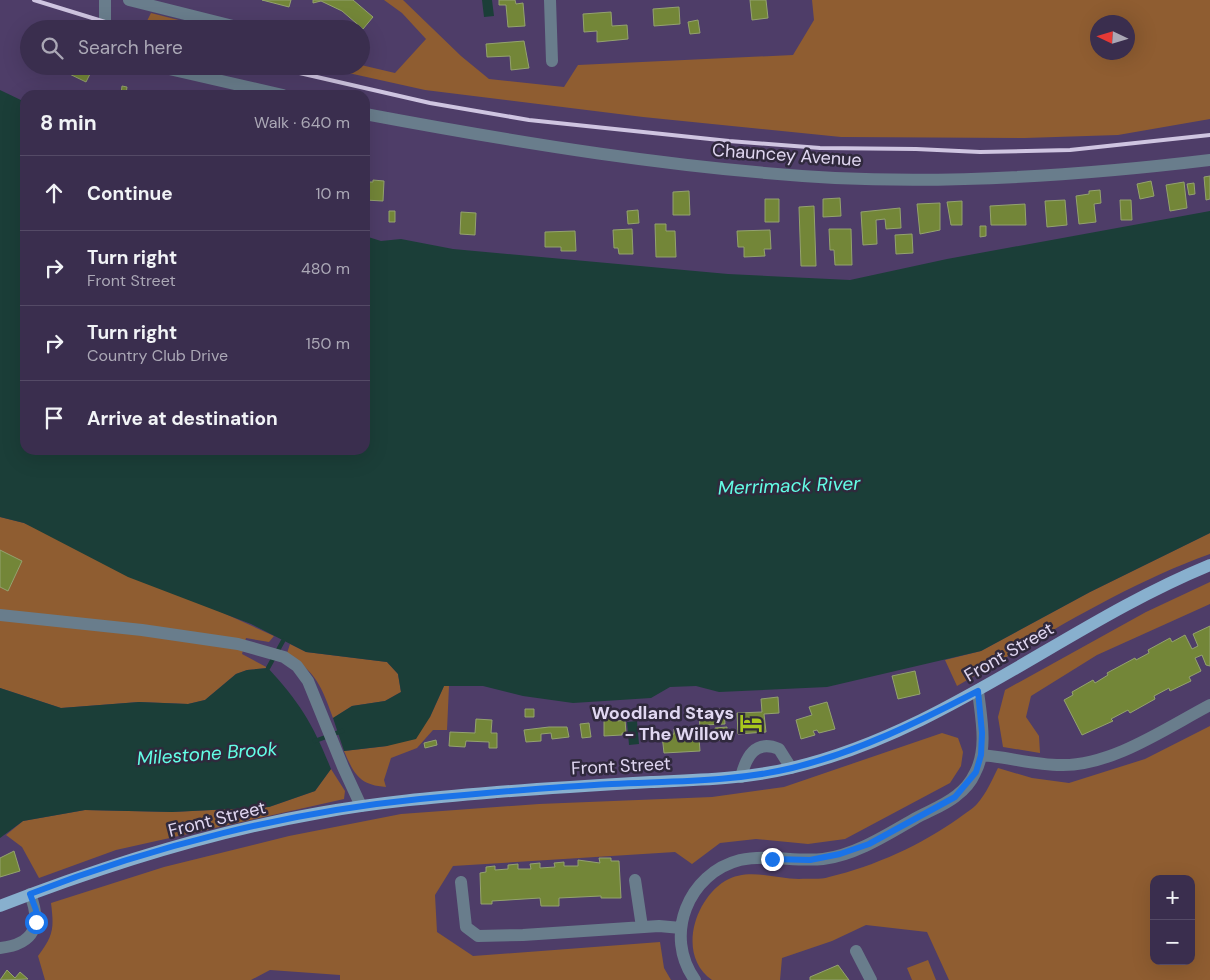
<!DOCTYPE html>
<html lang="en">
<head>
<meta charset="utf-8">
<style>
  :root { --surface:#3a2e4e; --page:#413655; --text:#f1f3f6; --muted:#aba8b6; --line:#544a66 }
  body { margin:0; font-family:"DM Sans",sans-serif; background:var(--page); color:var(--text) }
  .controls { position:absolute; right:15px; bottom:15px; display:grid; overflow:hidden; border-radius:10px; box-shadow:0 5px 20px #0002 }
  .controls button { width:45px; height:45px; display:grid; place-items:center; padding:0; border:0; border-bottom:1px solid var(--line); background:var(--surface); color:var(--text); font:25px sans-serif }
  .compass { position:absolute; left:1090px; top:15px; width:45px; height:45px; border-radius:50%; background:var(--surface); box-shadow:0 5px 20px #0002; rotate:274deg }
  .stop { position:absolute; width:15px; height:15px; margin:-11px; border:4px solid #1a73e8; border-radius:50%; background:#fff }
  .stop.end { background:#1a73e8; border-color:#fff; box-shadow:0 1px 5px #0008 }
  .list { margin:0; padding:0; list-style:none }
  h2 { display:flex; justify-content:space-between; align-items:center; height:65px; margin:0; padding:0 20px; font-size:21px }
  h2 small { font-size:16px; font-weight:400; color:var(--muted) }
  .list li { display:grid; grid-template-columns:32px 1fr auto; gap:15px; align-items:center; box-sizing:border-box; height:75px; padding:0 20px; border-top:1px solid var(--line) }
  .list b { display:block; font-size:19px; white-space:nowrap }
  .list p { margin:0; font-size:16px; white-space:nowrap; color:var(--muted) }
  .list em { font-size:16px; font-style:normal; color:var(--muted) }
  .icon { flex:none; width:28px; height:28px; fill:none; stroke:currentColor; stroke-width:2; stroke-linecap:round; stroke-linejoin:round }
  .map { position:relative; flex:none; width:1210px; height:980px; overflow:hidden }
  .search { position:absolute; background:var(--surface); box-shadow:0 5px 20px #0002; left:20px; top:20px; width:350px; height:55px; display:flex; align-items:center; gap:12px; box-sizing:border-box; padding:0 18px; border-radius:28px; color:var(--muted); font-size:19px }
  .panel { position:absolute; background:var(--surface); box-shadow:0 5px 20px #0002; left:20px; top:90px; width:350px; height:365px; border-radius:15px }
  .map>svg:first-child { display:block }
  .green { fill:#8f5d31; fill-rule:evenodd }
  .water { fill:#1b3e38 }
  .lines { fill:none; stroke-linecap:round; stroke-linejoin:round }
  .stream { stroke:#1b3e38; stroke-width:4.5 }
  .building { fill:#738638; stroke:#94a26f }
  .minor { stroke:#697d8c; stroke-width:12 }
  .major { stroke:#88b0ce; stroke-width:12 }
  .rail { stroke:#cfc5e1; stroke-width:4 }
  .route { stroke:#1a73e8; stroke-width:6 }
  .labels { text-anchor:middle; stroke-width:5; stroke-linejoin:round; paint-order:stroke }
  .street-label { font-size:18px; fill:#e0d7f1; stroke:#30293d }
  .poi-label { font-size:18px; font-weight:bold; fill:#e0d7f1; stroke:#30293d; text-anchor:end }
  .water-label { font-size:19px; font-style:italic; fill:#63fee6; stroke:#30293d }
</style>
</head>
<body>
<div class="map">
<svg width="1210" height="980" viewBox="0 0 1210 980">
  <rect width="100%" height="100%" fill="#4e3d68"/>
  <!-- green -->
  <path class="green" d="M384 0H403L461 56 489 79 564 87 578 65 793 55 814 20 812 0H1210V119L1118 135 1025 138 841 137 643 117 425 90 317 66 361 65 395 73 426 39 402 13ZM1098 22H1128V52H1098Z
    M151 13 214 29H174L147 21Z
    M0 517 24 523 274 636 269 642 246 638 242 654 268 668 247 670 236 674 205 700 188 704 139 702 61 708 0 688Z
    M1210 533V554C1123 585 1037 640 957 686L945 660 981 651 1090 592Z
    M1210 582V604L1097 655 1031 696 1026 717 1039 736 1040 753 1003 747 998 717 1005 690 1146 612Z
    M290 644 306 652 387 662 398 674 401 692 385 701 352 706 333 718C321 685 317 674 287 653Z
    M444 686H449L447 730H433L417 748 391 758 384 780 386 787C359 785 354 774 344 751L387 746 430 717Z
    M1210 726V980H949L927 932 866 925 832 941 782 958 780 980H712C677 956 694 900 725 881 749 867 774 879 799 879 809 878 820 880 829 877 875 866 921 845 959 818 965 813 973 809 977 804 986 794 992 780 998 768L1032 778 1069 783 1145 759ZM1154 879H1191V961H1154Z
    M942 733 958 738 963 752 961 766 950 783 845 839 808 844 756 839 720 843 692 864 675 852 453 866 435 895 437 932 473 956 660 942 664 968 671 980H340V975L270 970 251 980H45L38 956C54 935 54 928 51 903L164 867 289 836 401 814 539 804 712 797 784 787Z
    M331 769 345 791 344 799 116 850 39 878 22 847 6 835 23 821 85 810 172 812 269 807 315 791Z
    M928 960 936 980H912L907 968Z"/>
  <!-- water -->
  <path class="water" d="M482 0H492L494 16 484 17Z
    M0 90 25 102V450H365V236L381 241 401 239 453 249 728 274 850 280 947 259 1210 211V533L1090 592 981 651 827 687 719 692 696 686 670 687 651 698 573 703 523 696 483 686H444L430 717 416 739 387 746 344 751 333 718 352 706 385 701 401 692 398 674 387 662 306 652 251 624 128 577 24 523 0 517Z
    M268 668C300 703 313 724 331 769L315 791 269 807 172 812 85 810 23 821 0 838V688L61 708 139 702 188 704 205 700 236 674 247 670Z
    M637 721 639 744 629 745 627 722Z"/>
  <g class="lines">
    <!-- stream -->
    <path class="stream" d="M268 668 283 641
      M315 741 342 731"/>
  </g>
  <!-- building -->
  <path class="building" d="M262 0H291L289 7Z
    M313 0H353L373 17 363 29 342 11 321 1 313 3Z
    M499 0H515L516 4 523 3 525 26 508 27 506 5H499Z
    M750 0H766L768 18 752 20Z
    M679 7 680 24 654 26 653 9Z
    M611 12 612 26 627 25 628 39 597 42V31L584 32 583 14Z
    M698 20 700 33 690 34 688 22Z
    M524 41 529 68 511 70 510 56 487 57 486 44Z
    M53 66H94L86 82Z
    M122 86 127 87 126 94 133 95 121 94Z
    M1210 176V199L1206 200 1204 177Z
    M373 180 384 181 383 201 365 200V182H373Z
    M1151 181 1154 196 1140 199 1137 184Z
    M1184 182 1187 208 1170 211 1166 185Z
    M1194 183 1195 194 1189 195 1187 184Z
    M1100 190 1101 203 1094 204 1096 222 1079 224 1076 196 1089 194V191Z
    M689 191 690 215H673V192Z
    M840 198 841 216 823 217V199Z
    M765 199H779V222H765Z
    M1065 200 1067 225 1047 227 1045 201Z
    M1120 200H1131L1132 220H1121Z
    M962 201V225H951L947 202Z
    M940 203V230L920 234 917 204Z
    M1025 204 1026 225H991L990 206Z
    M814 206 816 266H801L799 207Z
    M900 208 901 228 886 229 885 219 876 220 877 244 863 245 861 212Z
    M638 210 639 223 628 224 627 211Z
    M389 211H395V222H389Z
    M461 212 476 213 475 235 460 234Z
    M655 224H666V231H675L676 257H656Z
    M980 226H986V236L980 237Z
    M632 229 633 254H619L618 248H614L613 230Z
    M829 229H851L852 265H835L834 250H830Z
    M770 230 771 249H764L765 256 744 257V247H738L737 231Z
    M575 231 576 251H561V247H545V232Z
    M912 234 913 253 896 254 895 235Z
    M0 550 22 561 8 591 0 587Z
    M1210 626V666L1206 665 1202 655 1195 658 1201 671 1189 677 1191 681 1170 691 1169 688 1154 696 1155 699 1130 713 1128 710 1111 719 1113 721 1082 735 1064 700 1073 695 1072 692 1093 680 1095 683 1108 675 1107 673 1135 658 1136 660 1149 653 1148 650 1170 638 1172 642 1185 635 1192 649 1198 646 1193 634Z
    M915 671 920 694 898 699 892 676Z
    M778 697 779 713 764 714 766 732 738 734 737 713 762 712 761 699Z
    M827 702 835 729 819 733 817 730 813 731 815 735 801 739 796 720 812 715 809 707Z
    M525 709H534V717H525Z
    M724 709 725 724 703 725V737L699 738 700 751 664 753 662 735 674 734V729L700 728 699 713H706L705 710Z
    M608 712H617L618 721 625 720 626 733H622V735L604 736V718H609Z
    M476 719 492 720 491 733H497V748H489V742L466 741 465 747 449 746 450 732 475 733Z
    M589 723 591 737 582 738 580 724Z
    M549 727H567L569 737 552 739 551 733 541 734V741L526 742 524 730Z
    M727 727V740H715V728Z
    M436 740 437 745 425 748 424 743Z
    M14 851 20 871 0 877V858Z
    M599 858H611V861H619L621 898H601V896L559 898V906H541L540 898 492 901V904H481L480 873 486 872V867L495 866V870L508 869V865L518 864V869H531L530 864 540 863V868L555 867 554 863 564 862V866H578V860L600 863Z
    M838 965 849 980H810V977Z
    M7 970 15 978 20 972 28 979 0 980Z"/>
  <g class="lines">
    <!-- minor -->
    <path class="minor" d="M129 0 245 29
      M550 0 552 61
      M105 29V0
      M156 66 283 95
      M365 114C520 143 677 169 835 178 960 184 1086 175 1210 160
      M0 615 142 630 238 644 284 657 297 666 308 681 343 767 361 806
      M981 755C1008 757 1034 765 1061 765 1112 766 1166 728 1210 705
      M741 777C746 757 755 739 779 749L791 768
      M635 880 642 927
      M461 882 466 927 478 936 523 935 659 926 681 928
      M0 948C35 944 42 925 30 894
      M856 951 871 980
      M695 980C663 936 688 873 740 860 767 854 796 862 823 859 856 855 888 834 916 818 929 811 945 805 956 796 964 790 971 782 975 773 988 749 981 717 978 691"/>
    <!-- major -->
    <path class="major" d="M0 906C103 866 210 832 319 813 378 802 438 797 497 792 548 788 599 785 651 782 698 780 745 779 791 768 945 732 1066 624 1210 565"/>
    <!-- rail -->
    <path class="rail" d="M34 0 128 29
      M269 66 430 103 529 120 729 141 820 148 916 149 980 152 1070 150 1210 135"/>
  </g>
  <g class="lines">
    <!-- route -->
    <path class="route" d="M36 922V910L30 894C153 846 289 812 420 799 484 793 548 787 612 784 672 781 734 782 792 768 858 752 918 722 978 691L982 733 981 755 976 772 955 797 869 844 840 854 810 860 772 859"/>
  </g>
  <!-- icons -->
  <defs>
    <symbol id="hotel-bare" viewBox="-9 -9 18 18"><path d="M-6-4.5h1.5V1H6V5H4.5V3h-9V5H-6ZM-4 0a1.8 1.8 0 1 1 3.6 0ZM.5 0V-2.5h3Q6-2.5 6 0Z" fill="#a8c71d" stroke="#30293d" stroke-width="2.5" paint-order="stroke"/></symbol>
  </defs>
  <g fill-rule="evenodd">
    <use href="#hotel-bare" x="735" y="707" width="32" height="32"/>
  </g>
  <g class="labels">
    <!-- street labels -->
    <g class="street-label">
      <text transform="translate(787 155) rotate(4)" y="6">Chauncey Avenue</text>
      <text transform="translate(1009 652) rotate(-30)" y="6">Front Street</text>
      <text transform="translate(621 766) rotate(-3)" y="6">Front Street</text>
      <text transform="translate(217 819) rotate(-14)" y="6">Front Street</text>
    </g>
    <!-- poi labels -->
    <g class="poi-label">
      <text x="734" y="719">Woodland Stays<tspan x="734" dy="21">- The Willow</tspan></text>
    </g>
    <!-- water labels -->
    <g class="water-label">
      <text transform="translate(789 485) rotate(-2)" y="7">Merrimack River</text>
      <text transform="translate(207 753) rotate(-4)" y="7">Milestone Brook</text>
    </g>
  </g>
</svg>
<div class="controls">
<button>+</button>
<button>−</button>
</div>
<svg class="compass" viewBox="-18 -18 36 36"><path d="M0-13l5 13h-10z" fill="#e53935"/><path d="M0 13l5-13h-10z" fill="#aba8b6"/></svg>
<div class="stop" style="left:36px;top:922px"></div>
<div class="stop end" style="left:772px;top:859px"></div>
<div class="search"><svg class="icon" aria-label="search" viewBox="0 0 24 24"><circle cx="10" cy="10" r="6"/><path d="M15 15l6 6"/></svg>Search here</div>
<section class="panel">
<h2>8 min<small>Walk · 640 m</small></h2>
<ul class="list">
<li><svg class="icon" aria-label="ahead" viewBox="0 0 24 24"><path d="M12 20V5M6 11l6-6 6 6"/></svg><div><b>Continue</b></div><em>10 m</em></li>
<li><svg class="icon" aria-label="right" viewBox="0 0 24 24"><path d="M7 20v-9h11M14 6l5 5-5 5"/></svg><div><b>Turn right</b><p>Front Street</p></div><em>480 m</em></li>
<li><svg class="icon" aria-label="right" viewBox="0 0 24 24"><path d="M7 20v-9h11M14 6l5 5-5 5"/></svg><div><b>Turn right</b><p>Country Club Drive</p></div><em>150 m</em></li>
<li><svg class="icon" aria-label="arrive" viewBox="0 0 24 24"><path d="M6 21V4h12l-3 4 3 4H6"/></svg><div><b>Arrive at destination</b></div></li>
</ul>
</section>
</div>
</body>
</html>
